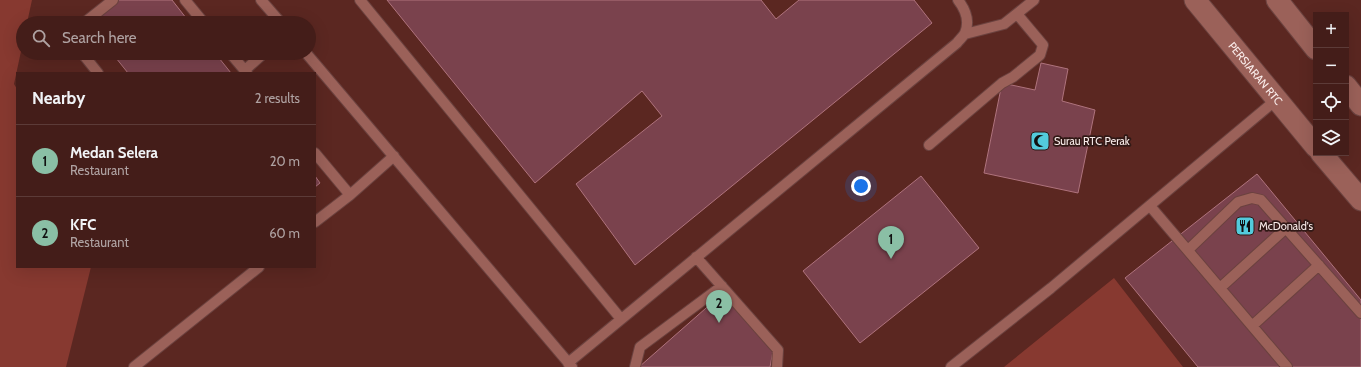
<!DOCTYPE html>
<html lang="en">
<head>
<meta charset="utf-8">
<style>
  :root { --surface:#441d19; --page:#4b2622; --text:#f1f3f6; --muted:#afa2a2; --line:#5c3b38; --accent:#8abfa5 }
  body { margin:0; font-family:Cabin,sans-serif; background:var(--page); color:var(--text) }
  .controls { position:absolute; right:12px; top:12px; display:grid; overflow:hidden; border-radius:0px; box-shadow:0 4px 16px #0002 }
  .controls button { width:36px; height:36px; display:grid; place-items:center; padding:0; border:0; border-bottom:1px solid var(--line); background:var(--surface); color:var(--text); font:20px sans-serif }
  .you { position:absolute; left:861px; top:186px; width:14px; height:14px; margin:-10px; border:3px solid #fff; border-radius:50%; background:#1a73e8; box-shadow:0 0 0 6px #1a73e833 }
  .badge { display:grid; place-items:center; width:26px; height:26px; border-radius:50%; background:var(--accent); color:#111; font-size:13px; font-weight:700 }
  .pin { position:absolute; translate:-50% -33px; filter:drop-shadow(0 1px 2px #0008) }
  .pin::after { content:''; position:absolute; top:21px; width:14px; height:12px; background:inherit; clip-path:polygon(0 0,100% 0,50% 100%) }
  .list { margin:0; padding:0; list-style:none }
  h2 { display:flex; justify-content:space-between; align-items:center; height:52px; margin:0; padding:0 16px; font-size:17px }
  h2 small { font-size:13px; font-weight:400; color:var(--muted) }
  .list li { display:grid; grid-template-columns:26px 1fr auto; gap:12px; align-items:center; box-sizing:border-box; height:72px; padding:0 16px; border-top:1px solid var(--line) }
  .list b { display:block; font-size:15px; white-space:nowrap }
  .list p { margin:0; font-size:13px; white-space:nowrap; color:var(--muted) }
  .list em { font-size:13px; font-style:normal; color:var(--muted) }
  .icon { flex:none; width:22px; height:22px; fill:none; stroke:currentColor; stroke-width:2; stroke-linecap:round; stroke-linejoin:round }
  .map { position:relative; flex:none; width:1361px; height:367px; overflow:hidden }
  .search { position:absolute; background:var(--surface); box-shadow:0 4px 16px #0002; left:16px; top:16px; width:300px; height:44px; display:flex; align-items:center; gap:10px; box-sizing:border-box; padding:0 14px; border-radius:22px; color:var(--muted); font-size:15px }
  .panel { position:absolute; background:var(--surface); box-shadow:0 4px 16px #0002; left:16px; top:72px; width:300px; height:196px; border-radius:0px }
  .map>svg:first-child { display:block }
  .green { fill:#873930 }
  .building { fill:#7a424d; stroke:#af737d }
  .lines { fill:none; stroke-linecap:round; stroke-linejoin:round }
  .service-casing { stroke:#6b423f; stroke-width:12 }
  .minor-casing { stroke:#6b423f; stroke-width:23 }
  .service { stroke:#9b6159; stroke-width:10 }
  .minor { stroke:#9b6159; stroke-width:21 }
  .labels { text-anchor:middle; stroke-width:3.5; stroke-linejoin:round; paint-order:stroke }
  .street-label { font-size:11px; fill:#faecea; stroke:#311916 }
  .poi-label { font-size:11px; fill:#faecea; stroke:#311916; text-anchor:start }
</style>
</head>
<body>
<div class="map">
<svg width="1361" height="367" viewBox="0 0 1361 367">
  <rect width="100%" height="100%" fill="#5b2721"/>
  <!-- green -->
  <path class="green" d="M0 0H32L27 23H23V42L14 84 17 89V267H91L66 367H0Z
    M1114 278 1183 367H1004Z"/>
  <!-- building -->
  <path class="building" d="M113 0H172L190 23H87Z
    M387 0H761L776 19 799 0H914L932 23 635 265 576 184 662 116 642 91 535 183Z
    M112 53H215L231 73H128Z
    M1041 63 1068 69 1062 101 1095 110 1078 193 984 173 1002 83 1035 90Z
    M1257 174 1361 300V367H1198L1125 278Z
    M315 176 320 183 315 187Z
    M921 176 979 248 860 343 803 271Z
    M722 294 773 351 770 367H639Z"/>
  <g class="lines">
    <defs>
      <path id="service" d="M185 0 204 23
        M261 0 281 23
        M360 0 621 319
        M84 23 113 0
        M965 34 1004 24 1034 0
        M82 53 98 73
        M230 53 247 73
        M306 53 572 367
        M245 70 264 53
        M929 145 1002 83 1013 77 1040 55 1043 45 1017 14
        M315 153 350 195 315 222
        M350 195 394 156
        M1150 206 1287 367
        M1188 250 1238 202 1252 198 1261 200 1361 313
        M696 257 778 350 777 367
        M1220 288 1286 228
        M1252 326 1319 265
        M568 363 957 43C959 40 963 37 965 33 970 21 965 9 958 0
        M134 367 259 267
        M635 367 640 347 722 286
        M951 367 1051 288 1276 100"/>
      <g id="minor">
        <path id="s1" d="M1195 0 1316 147"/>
        <path d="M1277 0 1316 49"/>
        <path d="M1346 86 1361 105"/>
        <path d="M1321 153 1361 200"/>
      </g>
    </defs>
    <!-- service casing -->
    <use href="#service" class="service-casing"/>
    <!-- minor casing -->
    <use href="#minor" class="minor-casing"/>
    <!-- service -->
    <use href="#service" class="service"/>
    <!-- minor -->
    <use href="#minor" class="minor"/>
  </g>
  <!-- icons -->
  <defs>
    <symbol id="mosque-square" viewBox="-11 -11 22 22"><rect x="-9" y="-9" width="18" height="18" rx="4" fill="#53cbdc" stroke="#311916"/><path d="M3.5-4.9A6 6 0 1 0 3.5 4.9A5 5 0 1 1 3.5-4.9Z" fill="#111"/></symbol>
    <symbol id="restaurant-square" viewBox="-11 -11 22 22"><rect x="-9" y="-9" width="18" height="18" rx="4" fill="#53cbdc" stroke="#311916"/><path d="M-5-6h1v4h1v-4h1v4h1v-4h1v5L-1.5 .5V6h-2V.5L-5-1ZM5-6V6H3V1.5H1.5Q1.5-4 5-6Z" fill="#111"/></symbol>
  </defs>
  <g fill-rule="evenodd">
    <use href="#mosque-square" x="1029" y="130" width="22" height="22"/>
    <use href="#restaurant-square" x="1234" y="215" width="22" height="22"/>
  </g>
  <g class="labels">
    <!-- street labels -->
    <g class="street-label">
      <text dy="4" stroke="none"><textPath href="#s1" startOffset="95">PERSIARAN RTC</textPath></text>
    </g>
    <!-- poi labels -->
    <g class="poi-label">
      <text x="1054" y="145">Surau RTC Perak</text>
      <text x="1259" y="230">McDonald's</text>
    </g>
  </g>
</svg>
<div class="controls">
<button>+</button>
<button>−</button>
<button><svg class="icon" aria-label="locate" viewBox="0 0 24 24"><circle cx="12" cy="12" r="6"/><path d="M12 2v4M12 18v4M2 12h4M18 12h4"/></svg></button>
<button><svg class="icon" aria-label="layers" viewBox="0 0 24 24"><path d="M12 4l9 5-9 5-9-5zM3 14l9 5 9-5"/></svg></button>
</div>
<div class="you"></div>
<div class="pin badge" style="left:891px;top:259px">1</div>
<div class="pin badge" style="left:719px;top:323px">2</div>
<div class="search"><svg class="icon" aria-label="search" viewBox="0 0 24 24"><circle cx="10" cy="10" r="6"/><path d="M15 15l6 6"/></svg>Search here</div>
<section class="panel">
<h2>Nearby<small>2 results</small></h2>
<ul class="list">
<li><span class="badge">1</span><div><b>Medan Selera</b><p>Restaurant</p></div><em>20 m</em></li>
<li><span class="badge">2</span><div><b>KFC</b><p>Restaurant</p></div><em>60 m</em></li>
</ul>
</section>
</div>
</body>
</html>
